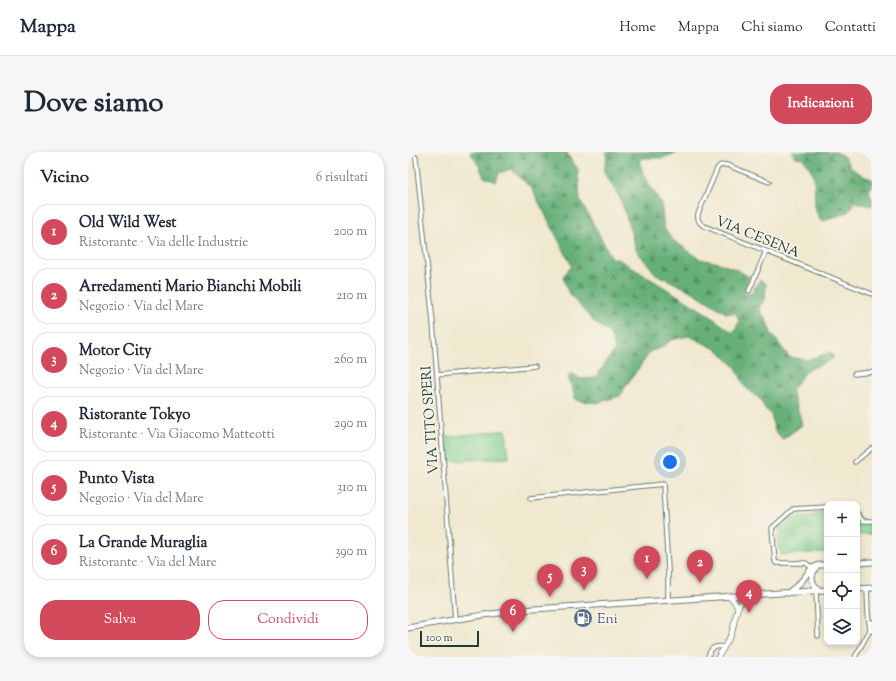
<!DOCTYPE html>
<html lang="it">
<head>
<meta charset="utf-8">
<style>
  :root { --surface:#fff; --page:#f6f6f7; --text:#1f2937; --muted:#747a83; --line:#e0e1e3; --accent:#d1495b }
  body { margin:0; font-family:"Sorts Mill Goudy",serif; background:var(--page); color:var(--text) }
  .controls { position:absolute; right:12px; bottom:12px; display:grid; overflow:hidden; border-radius:8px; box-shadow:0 2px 6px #0003 }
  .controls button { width:36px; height:36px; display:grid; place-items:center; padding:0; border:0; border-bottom:1px solid var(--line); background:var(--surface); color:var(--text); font:20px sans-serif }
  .scale { position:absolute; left:12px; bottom:10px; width:59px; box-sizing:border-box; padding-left:4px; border:2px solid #1f3d34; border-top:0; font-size:11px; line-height:14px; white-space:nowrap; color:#1f3d34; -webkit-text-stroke:3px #f7f3e8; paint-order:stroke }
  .you { position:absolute; left:262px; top:310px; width:14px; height:14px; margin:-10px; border:3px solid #fff; border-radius:50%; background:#1a73e8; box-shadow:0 0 0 6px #1a73e833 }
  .badge { display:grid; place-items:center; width:26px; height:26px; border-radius:50%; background:var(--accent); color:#fff; font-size:13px; font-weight:700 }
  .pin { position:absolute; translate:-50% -33px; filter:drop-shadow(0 1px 2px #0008) }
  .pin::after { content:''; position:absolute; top:21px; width:14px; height:12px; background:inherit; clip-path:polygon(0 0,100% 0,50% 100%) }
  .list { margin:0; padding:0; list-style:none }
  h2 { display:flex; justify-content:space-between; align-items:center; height:52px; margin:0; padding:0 16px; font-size:17px }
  h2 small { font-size:13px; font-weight:400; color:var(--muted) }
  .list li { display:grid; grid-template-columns:26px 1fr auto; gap:12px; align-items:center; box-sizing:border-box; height:56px; margin:0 8px 8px; padding:0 8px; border:1px solid var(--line); border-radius:16px }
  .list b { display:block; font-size:15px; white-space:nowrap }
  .list p { margin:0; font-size:13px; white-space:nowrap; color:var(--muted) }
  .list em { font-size:13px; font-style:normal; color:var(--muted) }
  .actions { display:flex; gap:8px; padding:12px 16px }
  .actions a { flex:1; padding:9px 0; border:1px solid var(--accent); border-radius:16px; text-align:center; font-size:14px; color:var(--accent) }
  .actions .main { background:var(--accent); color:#fff }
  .icon { flex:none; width:22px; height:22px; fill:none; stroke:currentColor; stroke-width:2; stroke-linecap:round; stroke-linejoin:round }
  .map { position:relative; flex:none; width:464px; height:505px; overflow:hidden; border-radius:16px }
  header { display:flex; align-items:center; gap:24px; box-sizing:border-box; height:56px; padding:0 20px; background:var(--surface); border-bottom:1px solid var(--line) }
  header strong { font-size:19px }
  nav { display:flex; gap:22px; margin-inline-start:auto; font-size:14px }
  .intro { display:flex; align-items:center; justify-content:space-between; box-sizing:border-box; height:96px; padding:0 24px }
  h1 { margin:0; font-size:28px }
  .button { padding:10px 18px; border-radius:16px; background:var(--accent); color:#fff; font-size:14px; font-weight:700 }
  main { display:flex; gap:24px; padding:0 24px }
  aside { flex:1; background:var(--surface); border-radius:16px; box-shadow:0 2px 6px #0003 }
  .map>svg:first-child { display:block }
  .green { fill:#7ecd8c; stroke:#4e8560 }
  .forest { fill:url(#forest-firs); stroke:#427656 }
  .park { fill:url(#park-tufts); stroke:#4e8560 }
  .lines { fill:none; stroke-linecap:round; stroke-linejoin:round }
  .minor-casing { stroke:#68796a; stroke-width:5.5 }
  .tertiary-casing { stroke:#68796a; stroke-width:6 }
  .secondary-casing { stroke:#68796a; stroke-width:7 }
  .minor { stroke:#fff; stroke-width:3.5 }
  .tertiary { stroke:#fff; stroke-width:4.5 }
  .secondary { stroke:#fff; stroke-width:5 }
  .labels { text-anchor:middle; stroke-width:3.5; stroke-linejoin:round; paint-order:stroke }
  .street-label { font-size:14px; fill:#1f3d34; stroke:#f7f3e8 }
  .service-label { font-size:14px; fill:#4e5e75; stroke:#f7f3e8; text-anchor:start }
</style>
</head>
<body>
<header>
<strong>Mappa</strong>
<nav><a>Home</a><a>Mappa</a><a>Chi siamo</a><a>Contatti</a></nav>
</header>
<div class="intro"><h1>Dove siamo</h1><a class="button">Indicazioni</a></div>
<main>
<aside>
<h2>Vicino<small>6 risultati</small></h2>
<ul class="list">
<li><span class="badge">1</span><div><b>Old Wild West</b><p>Ristorante · Via delle Industrie</p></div><em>200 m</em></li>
<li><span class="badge">2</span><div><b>Arredamenti Mario Bianchi Mobili</b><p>Negozio · Via del Mare</p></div><em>210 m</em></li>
<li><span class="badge">3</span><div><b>Motor City</b><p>Negozio · Via del Mare</p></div><em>260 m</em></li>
<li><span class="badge">4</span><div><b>Ristorante Tokyo</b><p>Ristorante · Via Giacomo Matteotti</p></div><em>290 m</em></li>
<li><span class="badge">5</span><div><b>Punto Vista</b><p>Negozio · Via del Mare</p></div><em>310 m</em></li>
<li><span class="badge">6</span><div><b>La Grande Muraglia</b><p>Ristorante · Via del Mare</p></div><em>390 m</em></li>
</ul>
<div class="actions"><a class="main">Salva</a><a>Condividi</a></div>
</aside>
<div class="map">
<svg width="464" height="505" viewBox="0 0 464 505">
  <defs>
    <pattern id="forest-firs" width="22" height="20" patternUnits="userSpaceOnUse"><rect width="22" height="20" fill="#66b078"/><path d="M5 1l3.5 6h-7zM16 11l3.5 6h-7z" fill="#539063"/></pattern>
    <pattern id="park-tufts" width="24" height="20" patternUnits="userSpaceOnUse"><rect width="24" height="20" fill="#7ecd8c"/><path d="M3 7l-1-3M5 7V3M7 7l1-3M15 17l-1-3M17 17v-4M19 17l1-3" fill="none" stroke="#67a873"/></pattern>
  </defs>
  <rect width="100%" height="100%" fill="#f7f3e8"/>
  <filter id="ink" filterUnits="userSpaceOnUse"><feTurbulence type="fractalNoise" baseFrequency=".025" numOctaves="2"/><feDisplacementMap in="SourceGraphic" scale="8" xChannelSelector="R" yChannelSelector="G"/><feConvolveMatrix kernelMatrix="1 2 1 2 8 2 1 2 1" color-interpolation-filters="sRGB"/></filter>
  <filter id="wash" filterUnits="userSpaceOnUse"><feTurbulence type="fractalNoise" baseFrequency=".012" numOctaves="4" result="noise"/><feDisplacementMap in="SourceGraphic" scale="16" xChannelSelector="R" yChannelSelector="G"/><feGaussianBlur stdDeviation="0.9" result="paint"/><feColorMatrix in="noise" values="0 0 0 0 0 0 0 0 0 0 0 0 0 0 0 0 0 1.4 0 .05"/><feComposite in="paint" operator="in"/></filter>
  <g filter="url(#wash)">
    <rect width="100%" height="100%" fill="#f0e8cf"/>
    <!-- green -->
    <path class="green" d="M98 278 101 306 40 309 38 285Z"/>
    <!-- forest -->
    <path class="forest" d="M62 0H159L161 5 170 17 172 48 204 106 210 107 298 161 325 181 331 170 328 161H318L285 140 248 122 228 98 216 57 212 46 196 20 199 3 198 0H271L254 6H235L231 10 236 24 253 51 256 76 265 88 292 107 311 111 329 118 342 125 335 141H343L352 128 358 132 357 148 352 153 353 161 358 167 363 181 381 205 400 208 423 200 426 205 421 209 397 219 390 230 383 238 391 261 394 273 374 288 366 277 363 262 356 256 353 248 337 235 328 216 310 198 281 184 263 188 253 196 243 199 217 235 212 244 189 251 168 248 160 225 163 221 173 227 187 226 207 198 202 182 185 169 160 140 155 124 164 114 124 37 103 17 91 21 88 30 76 25 71 14Z
      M384 0H428L435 4 439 9 442 15 457 25 464 27V34L461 39 464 49 463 54 448 50 440 60 416 69 411 66 407 56 406 23 395 6 388 5Z"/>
    <!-- park -->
    <path class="park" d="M419 359V400L373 403 372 397H370L369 384 373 381V379L369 376C380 363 389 366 404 365V363L409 362V360Z
      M449 364 451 367 452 371 464 370V382L449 383Z"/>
  </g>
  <g filter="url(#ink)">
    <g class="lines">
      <defs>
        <path id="minor" d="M0 2H5L8 6 25 170 47 467
          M361 30 319 13C314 12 311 13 309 17L290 62C289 68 291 71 296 74L464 142
          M341 139 358 99
          M446 222 464 220
          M29 223 127 214
          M447 310 464 296
          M123 346 255 332 260 418V448
          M449 361 455 369H464
          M404 416 398 411H368L367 409 364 376 385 357 419 355
          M459 436 460 461 462 478 464 479
          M408 439 410 484
          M300 505C302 496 308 493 316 495
          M447 505 462 478 464 470"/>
        <path id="tertiary" d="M320 444 326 449 329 455
          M310 505C315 498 319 490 323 483 329 467 325 454 341 443"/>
        <path id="secondary" d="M449 411 464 410
          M408 416C401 426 404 432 412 439
          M449 437 464 436
          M380 441 391 432 404 416 411 413H419
          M0 476C41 468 83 461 125 457L419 438"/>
      </defs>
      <!-- minor casing -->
      <use href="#minor" class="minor-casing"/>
      <!-- tertiary casing -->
      <use href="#tertiary" class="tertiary-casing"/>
      <!-- secondary casing -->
      <use href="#secondary" class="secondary-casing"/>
      <!-- minor -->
      <use href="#minor" class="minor"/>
      <!-- tertiary -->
      <use href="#tertiary" class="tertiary"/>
      <!-- secondary -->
      <use href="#secondary" class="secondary"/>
    </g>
  </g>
  <!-- icons -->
  <defs>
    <symbol id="fuel-disc" viewBox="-11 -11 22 22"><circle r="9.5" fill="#5c6f8a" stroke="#f7f3e8"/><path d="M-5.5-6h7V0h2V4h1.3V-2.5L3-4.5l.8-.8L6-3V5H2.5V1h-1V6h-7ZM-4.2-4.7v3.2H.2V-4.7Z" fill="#fff"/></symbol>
  </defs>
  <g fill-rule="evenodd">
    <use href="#fuel-disc" x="164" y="455" width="22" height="22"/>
  </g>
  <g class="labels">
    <!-- street labels -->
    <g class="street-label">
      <text transform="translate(350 84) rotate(22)" y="5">VIA CESENA</text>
      <text transform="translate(21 268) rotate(-94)" y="5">VIA TITO SPERI</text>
    </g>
    <!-- service labels -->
    <g class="service-label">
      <text x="189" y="471">Eni</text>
    </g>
  </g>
</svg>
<div class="controls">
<button>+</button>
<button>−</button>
<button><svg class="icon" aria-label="locate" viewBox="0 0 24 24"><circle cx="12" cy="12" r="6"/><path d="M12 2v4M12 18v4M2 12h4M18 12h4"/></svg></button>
<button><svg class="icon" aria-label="layers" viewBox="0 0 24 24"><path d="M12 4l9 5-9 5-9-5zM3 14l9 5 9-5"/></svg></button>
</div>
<div class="scale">100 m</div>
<div class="you"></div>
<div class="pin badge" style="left:239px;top:427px">1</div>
<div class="pin badge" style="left:292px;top:431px">2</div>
<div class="pin badge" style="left:176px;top:438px">3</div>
<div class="pin badge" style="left:341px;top:461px">4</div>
<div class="pin badge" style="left:142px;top:445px">5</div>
<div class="pin badge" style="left:105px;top:480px">6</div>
</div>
</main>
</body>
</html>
